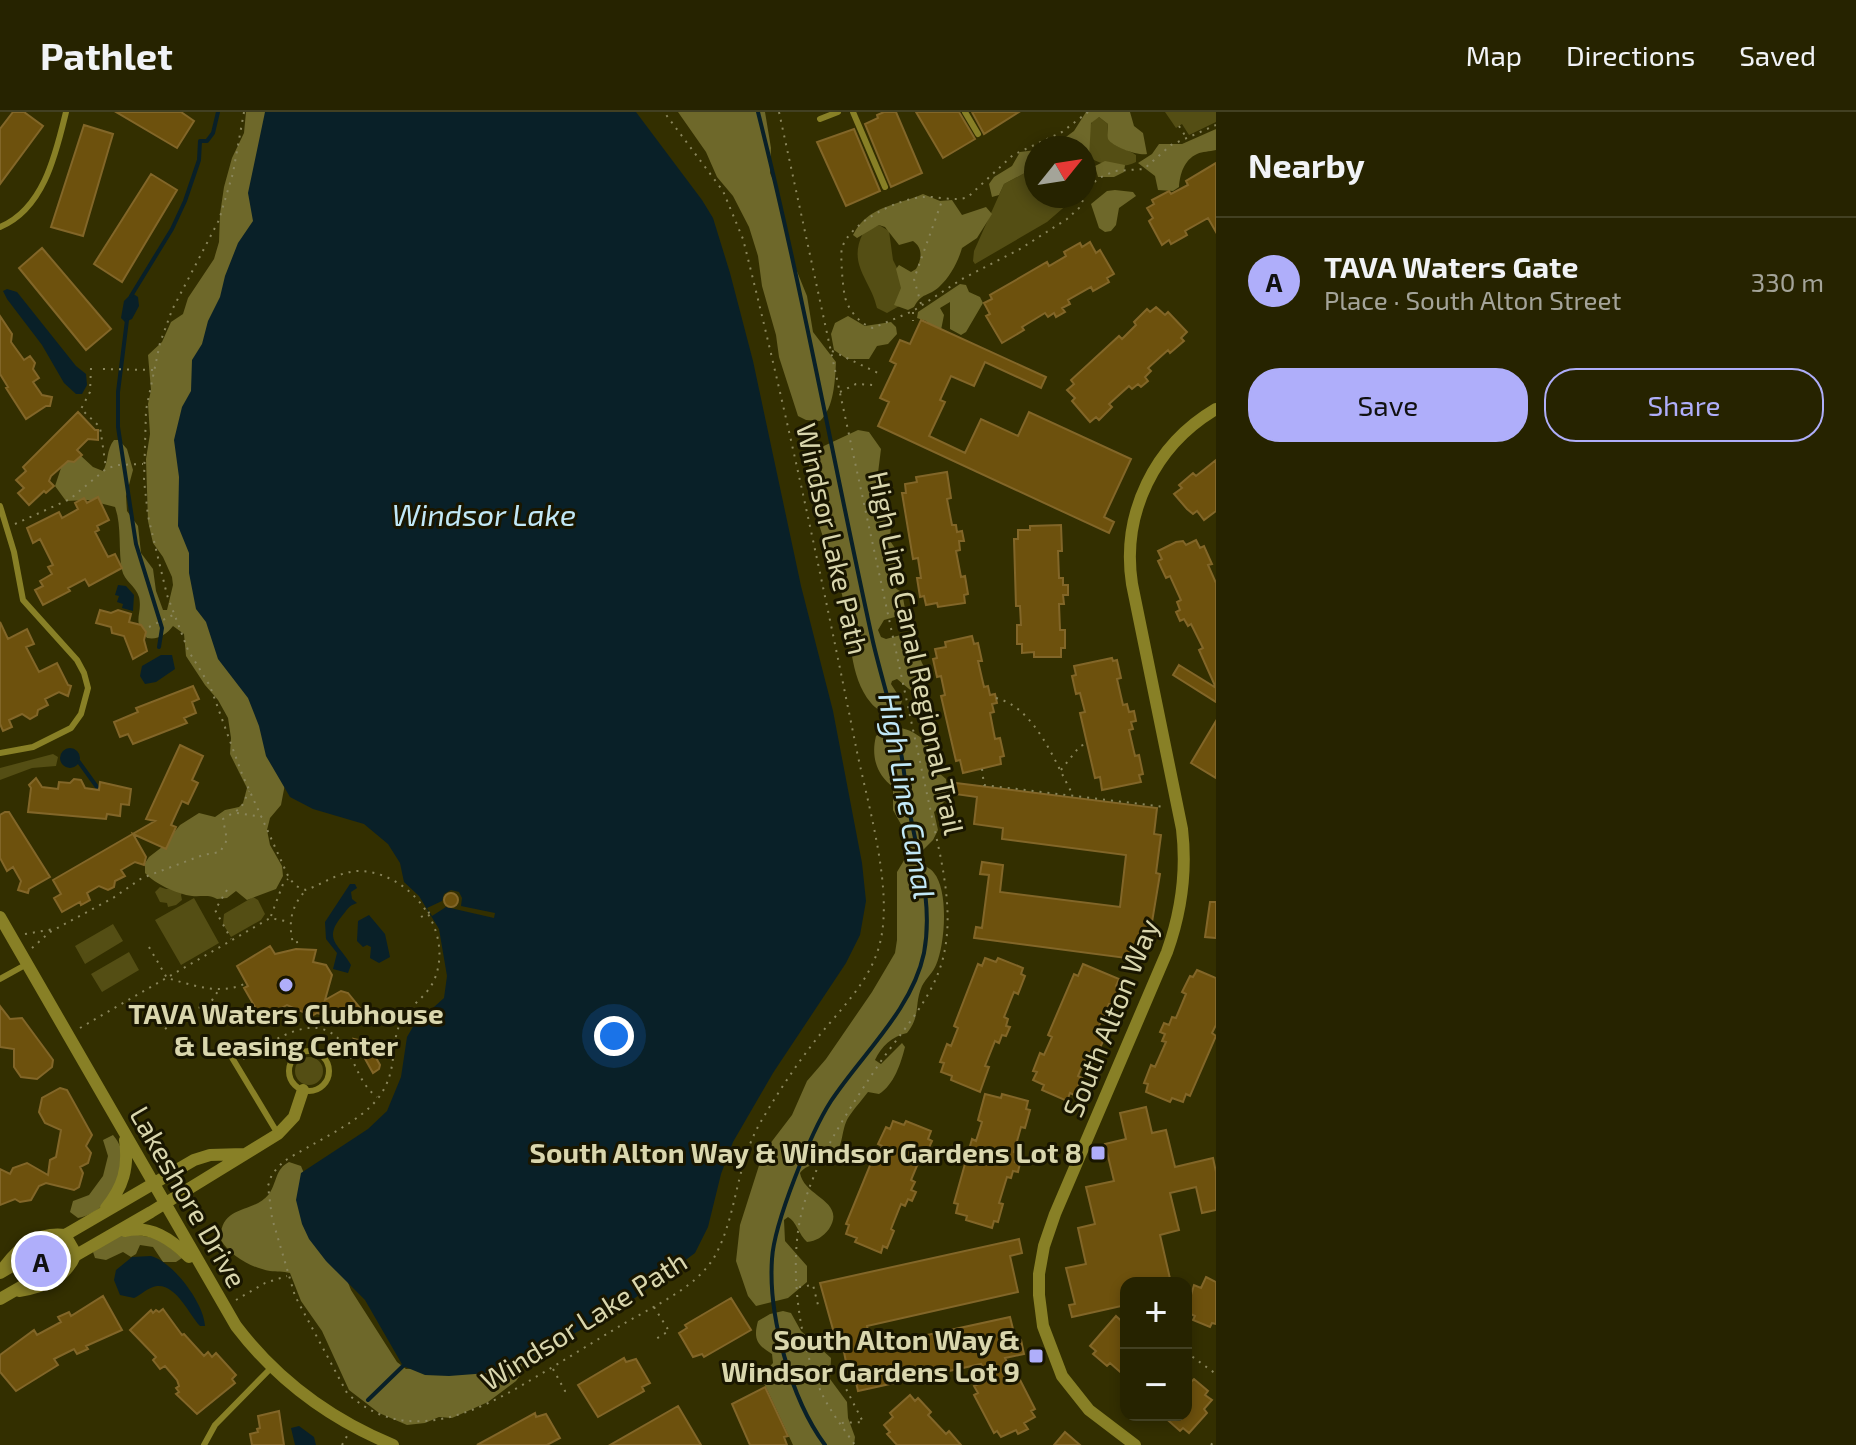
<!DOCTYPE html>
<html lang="en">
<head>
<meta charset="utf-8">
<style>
  :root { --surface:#262300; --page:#2e2b0a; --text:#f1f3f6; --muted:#a4a499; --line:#424022; --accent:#afaefa }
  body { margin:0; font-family:"Exo 2",sans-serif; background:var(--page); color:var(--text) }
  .controls { position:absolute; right:24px; bottom:24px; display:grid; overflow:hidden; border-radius:16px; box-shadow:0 4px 12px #0003 }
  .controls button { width:72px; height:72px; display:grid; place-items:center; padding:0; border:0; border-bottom:2px solid var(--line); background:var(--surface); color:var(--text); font:40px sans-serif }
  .compass { position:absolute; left:1024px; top:24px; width:72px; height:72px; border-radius:50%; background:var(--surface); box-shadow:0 4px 12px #0003; rotate:60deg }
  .you { position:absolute; left:614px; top:924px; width:28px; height:28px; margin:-20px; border:6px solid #fff; border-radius:50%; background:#1a73e8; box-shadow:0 0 0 12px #1a73e833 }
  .badge { display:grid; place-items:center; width:52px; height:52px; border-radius:50%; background:var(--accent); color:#111; font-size:26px; font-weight:700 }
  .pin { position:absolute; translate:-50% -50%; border:4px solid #fff; box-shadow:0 2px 8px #0006 }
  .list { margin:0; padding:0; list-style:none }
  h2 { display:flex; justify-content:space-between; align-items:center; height:104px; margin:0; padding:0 32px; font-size:34px }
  h2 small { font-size:26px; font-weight:400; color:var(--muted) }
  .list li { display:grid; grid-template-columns:52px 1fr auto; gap:24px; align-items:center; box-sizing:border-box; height:128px; padding:0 32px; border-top:2px solid var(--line) }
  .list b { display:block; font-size:30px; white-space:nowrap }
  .list p { margin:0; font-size:26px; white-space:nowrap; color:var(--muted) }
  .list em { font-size:26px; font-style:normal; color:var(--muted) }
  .actions { display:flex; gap:16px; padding:24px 32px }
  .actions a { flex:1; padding:18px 0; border:2px solid var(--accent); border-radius:32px; text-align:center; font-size:28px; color:var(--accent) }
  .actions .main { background:var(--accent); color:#111 }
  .map { position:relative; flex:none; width:1216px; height:1333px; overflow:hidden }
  header { display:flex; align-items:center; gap:48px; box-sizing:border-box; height:112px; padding:0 40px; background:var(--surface); border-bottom:2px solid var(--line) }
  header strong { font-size:38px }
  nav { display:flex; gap:44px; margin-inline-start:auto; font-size:28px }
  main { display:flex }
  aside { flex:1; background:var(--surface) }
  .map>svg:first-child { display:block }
  .green { fill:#544e14 }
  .forest { fill:#6e682a }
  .water { fill:#092028 }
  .pier { fill:#332f00 }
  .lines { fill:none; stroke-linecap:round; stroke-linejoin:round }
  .stream { stroke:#092028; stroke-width:4 }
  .building { fill:#6d510d; stroke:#826628; stroke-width:2 }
  .path { stroke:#8a865b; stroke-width:2; stroke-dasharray:2 6; stroke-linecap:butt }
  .lane { stroke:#888026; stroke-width:6 }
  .street { stroke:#888026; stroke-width:12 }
  .poi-dot { fill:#afaefa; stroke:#191600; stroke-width:3 }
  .labels { text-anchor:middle; stroke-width:6; stroke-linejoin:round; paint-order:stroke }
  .street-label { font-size:28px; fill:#d9d6ad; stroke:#191600 }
  .poi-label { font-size:28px; font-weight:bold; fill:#d9d6ad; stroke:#191600; text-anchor:end }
  .water-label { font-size:30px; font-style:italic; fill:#c1e8f7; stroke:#191600 }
</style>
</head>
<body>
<header>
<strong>Pathlet</strong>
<nav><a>Map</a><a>Directions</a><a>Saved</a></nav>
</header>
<main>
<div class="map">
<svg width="1216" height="1333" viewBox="0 0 1216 1333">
  <rect width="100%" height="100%" fill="#332f00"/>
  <!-- green -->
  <path class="green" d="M1165 0H1216V10L1189 23 1182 12 1176 16Z
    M1099 5 1108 12C1105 38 1120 32 1136 43V50C1123 57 1102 54 1089 45V17L1093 7Z
    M1036 55V84H1077L1047 110 975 152 973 149 974 139 1004 72Z
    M879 113 889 119 893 148 902 166 901 193 887 201 877 196C871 168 847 153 863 121Z
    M53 642 58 645 56 654 32 656 0 668V656Z
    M160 775 166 777 184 776 181 783 182 788 176 793 168 795 167 791 160 790 155 780Z
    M253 785 258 788 265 802 261 808 231 825 223 812 224 802Z
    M194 786 219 831 181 853 155 808Z
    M113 812 123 829 85 852 75 834Z
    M129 840 139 858 102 880 91 862Z
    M295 959a14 14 0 1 1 28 0a14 14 0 1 1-28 0Z"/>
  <!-- forest -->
  <path class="forest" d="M246 0H274L255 105 245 570 285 672 281 693 270 706 267 718 270 733 282 754 283 764 276 777 247 788 236 779 227 786 217 787C209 782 201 785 192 784 177 782 155 772 145 761V751L149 745 162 735 180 713 199 701 215 705 225 698 239 695 243 691 247 676 230 642 231 626 228 606 218 588 205 573 186 544 184 522 173 514C166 523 158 528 147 526 131 508 143 503 139 485 136 474 124 469 122 458 118 439 122 414 115 395L88 388 66 389 55 374 63 350 80 343 93 355 103 359C109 349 106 338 114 328H119L127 337 133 358 126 384 127 399 138 414 141 441 153 457 156 479 163 498H167L173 473 172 465 163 445 153 431 148 409 146 347 150 322 148 292 151 278 148 243 162 230 171 210 183 202 188 186 214 147 219 130 220 102 224 75 232 46 244 21Z
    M678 0H765L771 36 770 61 779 82 796 157 807 184 813 220 836 250C835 269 834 296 820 309L806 308 798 304 779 245 776 223 762 174 758 144 749 115 733 84 717 65 706 40Z
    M1086 0H1130L1134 14 1143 21 1147 42C1139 44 1112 35 1108 27 1107 23 1108 15 1108 12L1099 5 1091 11 1089 45 1084 52V36H1051L1074 19Z
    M1216 17V38C1209 40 1203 39 1197 42 1184 48 1180 62 1179 75L1173 79 1158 78 1155 64 1138 51 1152 42 1159 32H1182Z
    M1036 38V55L1004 72 999 83 992 85 989 72 994 65 1012 54 1020 40Z
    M1105 49 1125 53 1124 60 1114 65H1098L1095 54Z
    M1115 78 1133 80 1136 84 1119 96 1116 113 1111 119 1105 120 1099 116 1091 92 1107 79Z
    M923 82 940 89 952 88 962 103 986 95 992 102 977 126 962 136C958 150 950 165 939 175 928 185 922 180 914 195L908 198 894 193 901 176 896 157 899 153 911 160 916 157C922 147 923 136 913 129L899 133 885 115 879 113 857 126 853 123C867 94 898 93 923 82Z
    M960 172 966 173 969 180 980 185 983 191 966 220 961 223 950 217V190L940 196 944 203 941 218H934L926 209 917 206 918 200Z
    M848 204 865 214 891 210 896 215 897 222 888 232 877 234 869 247H847L834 238 831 222 835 211Z
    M858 318 869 320 881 337 877 369 891 412 890 429 900 443C897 457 880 469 902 480L905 497 902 503 884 508 878 518 881 525 886 527 908 521C923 533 914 549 931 561L932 565 924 573 923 583 920 586 897 567 892 569 891 572 902 589 899 598C888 601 879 601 871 591 848 563 852 524 844 491 835 445 800 387 811 340Z
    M889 615C911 614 931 628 935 650L928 656 929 660 939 661 946 667 948 686 934 700 938 718 933 728 917 744 919 750C924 754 931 756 934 761 949 779 945 833 936 853 933 861 926 866 922 874 914 892 921 904 907 921 892 924 881 935 875 948L881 952 902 931 905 935C901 951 894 973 879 982L868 980C862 988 853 998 848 1006 841 1018 844 1033 834 1043 824 1054 809 1049 800 1061 804 1085 847 1089 829 1117 823 1125 816 1129 807 1130 799 1123 796 1109 788 1105L784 1108 785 1129 807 1154V1170L788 1186 756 1194 748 1184 736 1149 740 1113 763 1041 792 1003 807 969 826 947 872 880 895 841 897 828V760L906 745 903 716 893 698V675C876 662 871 644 876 624Z
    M113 1023C138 1051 111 1101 78 1106L70 1100 73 1089 89 1083 103 1064 108 1044 103 1028Z
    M289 1050 301 1054 351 1178 397 1250 406 1257 522 1250 521 1262 516 1269 488 1290 452 1306 439 1305 425 1311 407 1313 379 1301 349 1278 322 1219 301 1189 290 1161C283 1159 277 1160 270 1159 252 1156 230 1144 221 1128 219 1092 254 1102 269 1082 277 1071 275 1057 289 1050Z
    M121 1120 160 1127 182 1146 176 1150H163L153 1135 140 1133 136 1142 131 1145 123 1140 106 1148 95 1146 93 1140Z
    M783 1199 791 1201 801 1219 831 1246 830 1267 847 1290 848 1306 855 1325 854 1333H793L764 1271 763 1262 773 1251 772 1242C757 1233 753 1227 758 1209L770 1202Z"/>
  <!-- water -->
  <path class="water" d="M265 0H636L702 88 713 106 730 161 753 249 801 474 833 599 862 751 866 789 860 823 846 851 773 961 733 1030 721 1062 708 1115 695 1141 627 1192 518 1253 488 1261 449 1264 425 1263 403 1254 365 1188 326 1149 309 1127 302 1112 296 1088 301 1061 368 1017 387 999 401 965 407 925 414 913 444 886 447 864 439 817 419 784 404 770 400 751 388 732 364 712 313 697 290 685 266 644 259 614 248 586 218 547 206 510 196 497 189 461V441L178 414 179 365 174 328 182 295 191 279 192 248 202 232 208 209 220 185 225 164 238 131 253 109 248 81Z
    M7 177 17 180 76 254 86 262 87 273 82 282H76L64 271 42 233 7 187 3 179Z
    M132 181 138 185 139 194 132 207 125 210 121 206 124 189Z
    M118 473 126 474 134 483 133 499 122 496 123 492 117 490 119 484 115 483Z
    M161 543H172L175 557 156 570 145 572 140 564 142 554Z
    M60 646a10 10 0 1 1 20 0a10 10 0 1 1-20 0Z
    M350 772H355L357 776 351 780 352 787 357 791C348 794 348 797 342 804 322 828 340 833 351 853L348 861 333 857 337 841 326 827 325 810Z
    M369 803 385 822 390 845 379 851 370 846 371 835 367 833 363 835 357 829 358 809Z
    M151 1144C173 1150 204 1191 205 1214H200C189 1202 176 1172 157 1174 148 1175 141 1183 134 1186L120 1183 114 1168 116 1158 132 1145Z
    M299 1314 314 1325 316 1333H295L291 1316Z"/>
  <!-- pier -->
  <path class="pier" d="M451 778 459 780 462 786 461 794 495 801 494 806 446 795 432 804 427 796 442 789 444 782Z"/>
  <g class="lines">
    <!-- stream -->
    <path class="stream" d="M758 0C802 175 834 353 873 530 881 564 892 598 899 632 905 655 905 679 910 702 919 748 933 793 924 841 912 898 862 942 831 989 811 1020 774 1111 772 1147 768 1204 791 1287 825 1333
      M131 184 172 117 185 89 199 48 200 29H207L213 21 218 0
      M127 208 118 280V315L136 432 162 516 159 535
      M79 650 97 675
      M368 1288 403 1254"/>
  </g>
  <!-- building -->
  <path class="building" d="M13 0H24L43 14 0 72V17Z
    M116 0H181L194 9 177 36Z
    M884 0H896L922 61 891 75 865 12 878 6 877 3Z
    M916 0H959L975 27 943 46Z
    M972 0H1019L984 22Z
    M84 13 113 22 83 124 51 115Z
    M854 17 880 79 846 94 817 30Z
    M1216 51V120L1208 106 1185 119 1187 123 1171 132 1169 128 1162 133 1149 109 1153 106 1147 96 1154 92 1152 88 1169 79 1171 82 1188 73 1186 69Z
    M151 62 177 78 122 170 94 152Z
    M1090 130 1096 141 1100 138 1114 162 1107 166 1109 170 1093 179 1091 175 1068 188 1070 192 1062 196 1065 200 1056 205 1054 201 1048 205 1045 201 1022 215 1024 218 1002 231 986 204 990 202 984 191 992 187 990 183 1047 150 1049 154 1066 144 1064 140 1080 131 1082 135Z
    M42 136 111 217 86 238 19 156Z
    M1156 195 1165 203 1168 200 1187 220 1181 226 1184 229 1170 241 1168 238 1148 256 1151 259 1145 265 1148 269 1141 275 1138 272 1132 277 1129 274 1109 292 1112 295 1099 308 1096 305 1090 310 1072 289 1075 286 1067 278 1074 272 1071 268 1119 224 1122 227 1136 213 1134 210 1147 197 1150 200Z
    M0 204 12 222 11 230 24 248 30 244 35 251 33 257 39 266 33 270 42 283 52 285 50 294H46L26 307 6 276 8 275 0 262Z
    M921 208 1046 265 1041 276 985 250 974 274 951 264 940 288 945 290 929 324 965 341 981 307 1018 324 1029 300 1131 347 1104 405 1114 410 1109 421 878 314 889 290 880 286 896 252 890 249 900 228 910 232Z
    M78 300 95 318H98V328L88 327 77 338 82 343 74 350 68 349 51 364 49 369 54 374 46 381 44 379 29 393 18 381 24 376 16 368 26 359 23 355Z
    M1216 348V399L1204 408 1197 399 1193 402 1187 397 1174 382 1182 376 1179 373 1193 361 1196 364Z
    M947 360 951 386 947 387 952 413H956L957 420 962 419 964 429H959L960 438 956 439 961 465 965 464 968 482 964 483 965 491 938 495 937 491 926 493 924 484 920 485 917 466H921L918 446 913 447 902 381H906L905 372 917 370 916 365Z
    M98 385 109 408 97 414 99 418 95 420 108 445 115 442 122 456 89 474 85 467 68 476 70 479 43 493 35 478 43 474 40 469 52 462 48 455 53 453 40 427 33 431 27 416 59 400 62 406 78 397 75 391 84 386 87 391Z
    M1061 413 1062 439H1058L1059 466H1063V473H1068V483H1063L1064 492H1059L1060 518H1065V536H1061V545H1034V540L1022 541V532H1017V513H1021L1020 494H1016L1014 427H1018V418H1030V414Z
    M1196 428 1200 436 1204 434 1212 452 1208 453 1216 471V576L1199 538 1203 536 1191 512 1188 514 1184 507 1180 509 1176 500 1180 498 1177 490 1181 488 1170 464 1166 466 1158 449 1162 447 1158 439 1176 430 1183 429 1186 433Z
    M100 498 111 501 118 498 131 502 129 510 141 513 146 520 144 528 147 539 133 547 124 524 112 521 111 515 96 511Z
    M0 510 8 527 27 517 34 532 26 535 39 560 57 551 68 573 71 574 68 584 59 580 45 587 48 593 38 598 37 603 30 607 22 602 9 608 12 615 3 619 0 612Z
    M972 524 974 532 978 531 982 549H978L984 575 988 574 990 583 995 582 997 591 992 592 994 600 990 601 995 627 1000 626 1004 644 1000 645 1001 652 963 661 960 648 956 649 941 584 945 583 941 564 937 565 933 547 937 546 935 537 946 535 945 530Z
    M1112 546 1113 549 1117 548 1121 566 1117 567 1123 593 1127 592 1129 600 1134 599 1136 609 1131 610 1133 617 1129 618 1135 644 1139 643 1143 662 1139 663 1141 670 1102 678 1100 665 1095 666 1080 601 1085 600 1080 581 1076 582 1072 564 1076 563 1074 554Z
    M1179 553 1216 576V590L1173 563Z
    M193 574 199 587 192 590 196 601 184 606 187 611 133 632 128 622 120 625 114 610 138 600 136 596Z
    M1216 609V666L1191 651Z
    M180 633 203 644 192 668 198 671 188 692 182 689 171 713 176 715 166 737 133 722 146 745 144 753 135 750 121 758 125 764 115 769 114 775 108 778 99 774 87 781 90 788 81 793 80 790 62 800 54 786 61 782 53 768 155 709 146 707Z
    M36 666 42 675 58 677 59 670 70 671 74 667 81 668 85 676 99 678 100 670 131 677 129 693 121 692 120 704 107 702 106 707 28 700 31 676 29 673Z
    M956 671 1157 696 1154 722 1161 723 1156 761 1160 762 1150 822 1144 821 1141 848 974 826 976 815 982 816 989 763 980 762 982 750 1003 753 1000 780 1120 795 1126 743 1002 727 1003 716 974 712 977 685 955 682Z
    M5 700H9L50 765 29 777 28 781 18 778 21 769 13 755 7 759 0 746V703Z
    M444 788a7 7 0 1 1 14 0a7 7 0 1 1-14 0Z
    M1210 790H1216V826L1205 825Z
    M270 834 275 842 296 837 316 838 313 850 326 853 332 863 325 888 341 879 348 881 360 896 356 909 352 910 317 901 312 904 287 893 262 907 244 876 248 874 237 854Z
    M985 846 996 850 998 846 1023 856 1021 862 1025 864 1018 882 1014 880 1004 905 1008 907 1006 914 1010 915 1006 924 1002 923 999 931 995 929 985 954 989 955 980 980 951 968 952 964 941 960 944 951 940 950 947 932 951 934 958 916 954 914 978 852 982 854Z
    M1083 852 1119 867 1116 874 1120 876 1113 893 1109 892 1098 916 1102 918 1099 925 1104 927 1100 936 1095 934 1092 942 1088 940 1078 964 1082 966 1074 983 1070 981 1067 989 1042 978 1044 973 1033 968 1037 960 1033 959 1040 941 1044 943 1052 925 1048 923 1074 862 1078 864Z
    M1197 858 1216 866V913L1212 921 1216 924 1190 984 1186 982 1183 990 1172 986 1170 990 1146 980 1148 972 1144 971 1151 953 1155 955 1166 930 1162 929 1165 922 1160 920 1164 911 1169 913 1172 905 1176 906 1186 882 1182 880 1190 864 1193 865Z
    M0 894 10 907 22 906 53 948 52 955 37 967 21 965 14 955V937L0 935Z
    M354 927 367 930 380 953 379 957 373 961Z
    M60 976 67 978 92 1023 86 1034 91 1041 88 1051 80 1055 83 1061 79 1075 74 1078 46 1071 39 1074 31 1088 20 1090 15 1087 0 1093V1057L10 1062 13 1056 27 1051 48 1063 50 1048 56 1045 61 1018 45 1011 39 1000 42 986Z
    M985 982 1001 986 1002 982 1028 989 1026 997 1030 998 1025 1016 1021 1015 1014 1040 1018 1041 1015 1050 1020 1051 1018 1060 1013 1059 1011 1066 1007 1065 999 1091 1003 1092 998 1110 994 1109 992 1116 966 1108 967 1104 956 1101 958 1092 954 1091 972 1027 976 1029 982 1010 978 1008Z
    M1146 995 1152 1021 1166 1018 1175 1055 1213 1046 1216 1060V1098L1202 1101 1196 1075 1170 1081 1179 1118 1160 1123 1171 1171H1126V1193L1072 1205 1069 1193 1075 1192 1066 1156 1086 1152 1078 1116 1095 1112 1086 1075 1114 1069 1105 1032 1126 1027 1120 1001Z
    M893 1009 904 1013 906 1009 931 1019 928 1027 932 1029 925 1045 921 1044 911 1068 915 1070 911 1078 916 1080 912 1089 908 1087 905 1094 901 1092 891 1117 894 1119 887 1136 883 1134 881 1141 855 1130 857 1126 846 1122 849 1113 846 1112 871 1051 875 1052 882 1034 878 1032 886 1015 890 1017Z
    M1019 1127 1022 1141 1010 1144 1018 1180 867 1214 872 1235 1010 1205 1016 1229 1021 1228 1024 1242 1005 1246 1015 1266 1018 1264 1035 1297 1031 1299 1035 1305 1024 1311 1028 1317 1018 1322 1016 1318 1001 1325 997 1319 994 1321 974 1283 978 1281 974 1274 990 1267 981 1252 858 1279 852 1253 847 1255 840 1220 834 1221 820 1171Z
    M1206 1165 1216 1170V1212L1212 1211 1210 1215 1193 1208 1195 1204 1186 1200 1194 1173 1201 1176Z
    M103 1184 122 1218 86 1234 88 1237 77 1242 74 1237 54 1247 58 1253 16 1279 0 1260V1243L34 1218 37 1223 61 1210 58 1205 69 1200 71 1204Z
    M731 1186 751 1218 704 1245 702 1242 693 1245 679 1221 687 1216 685 1213Z
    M163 1197 182 1223 184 1222 204 1244 208 1240 212 1245 216 1241 236 1263 232 1267 235 1271 197 1302 176 1282 179 1280 176 1276 179 1274 177 1268 165 1254 160 1257 153 1248 156 1245 130 1218 151 1198 153 1201 156 1198 159 1200Z
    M1116 1204 1126 1213V1265L1110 1251 1107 1254 1093 1242 1096 1239 1090 1234Z
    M624 1246 626 1250 636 1247 650 1271 642 1275 644 1279 598 1305 578 1273Z
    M1186 1266 1191 1270 1194 1267 1208 1279 1205 1283 1212 1288 1204 1297 1207 1301 1189 1321 1183 1316 1180 1319 1162 1303H1186Z
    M765 1275 788 1324 784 1325 787 1333H750L732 1292Z
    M910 1283 915 1289 918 1286 931 1300 928 1303 946 1322 949 1319 961 1333H897L887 1322 890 1320 884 1313 893 1305 890 1301Z
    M678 1294 701 1333H610Z
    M279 1299 284 1333H252L250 1322 258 1320 257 1317 260 1316 258 1304Z
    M535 1301 536 1305 546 1302 560 1326 547 1333H477Z
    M1065 1320 1080 1333H1054Z"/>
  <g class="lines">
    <!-- path -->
    <path class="path" d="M244 0 233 61 219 108 172 198 160 231 146 298 144 368 148 404 167 483 188 538 210 574 242 662 289 766 296 774 306 778C323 772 338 760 358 759 409 759 454 817 435 866 428 885 409 893 401 909 389 935 399 957 379 985 359 1012 311 1031 283 1050L272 1062 268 1074 272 1106 295 1184 347 1281C403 1333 471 1304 529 1269 560 1251 590 1232 620 1214 651 1195 698 1176 716 1142 737 1102 736 1054 759 1013 776 983 796 953 818 925 841 897 871 868 880 831 894 775 866 687 855 630 821 462 785 293 743 127L723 79 664 0
      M779 0 940 742C947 778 952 814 942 850 930 891 898 923 875 958 848 999 818 1044 804 1092 787 1147 798 1229 822 1282 831 1300 843 1316 855 1333
      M1088 0 1062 20 1013 43 968 85C955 90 938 84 924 85 899 86 850 110 842 136 840 142 843 178 845 185 848 198 861 213 873 216L913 199 962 167 1020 137 1067 107 1079 96 1091 73 1099 66 1115 59 1144 57 1171 33 1216 13
      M1179 14 1186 25
      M921 192 914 167 943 86
      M913 200V209
      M832 239 878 261
      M91 256 90 280 81 297 100 315 106 356
      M103 257 153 258
      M840 280 856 272 873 273
      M15 412 70 387 106 357 117 353 143 352
      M149 515 173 503
      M996 586C1036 596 1055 651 1073 683
      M982 657 984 673 1165 695
      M1061 658 1080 634 1087 632
      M237 701 262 705
      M227 778 215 798 231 827
      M271 804 283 772 288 767
      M421 805 430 800
      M25 822 54 817
      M298 830 293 831C288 811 291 794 306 778
      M149 835 167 866C192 873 221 884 246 871
      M32 836 50 820 113 786 142 766 203 743 220 740 227 728 223 707 241 696 249 679
      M80 916 270 806 290 810
      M165 917 194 897 209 893 218 879
      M243 947C274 929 320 892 347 938 357 955 361 973 377 985
      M799 1175 813 1173 818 1193
      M236 1188 265 1171 287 1164
      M654 1195 669 1219 654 1228
      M1186 1240 1216 1262
      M553 1257 565 1279 561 1283
      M839 1263 863 1310 841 1311
      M342 1333 347 1324
      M1211 1333 1216 1327"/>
    <!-- lane -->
    <path class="lane" d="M853 0 885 75
      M965 0 978 22
      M820 7 838 0
      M0 115C44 97 56 41 66 0
      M0 394 14 440 23 488 77 548 84 561 88 576 81 602 71 616 33 635 0 641
      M0 867 27 852
      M289 959a20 20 0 1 1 40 0a20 20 0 1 1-40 0Z
      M231 944 278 1022
      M204 1333 215 1313 272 1255"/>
    <!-- street -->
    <path class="street" d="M0 805 236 1214C278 1269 330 1307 393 1333
      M106 1096C123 1075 129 1056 125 1028
      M125 1119C151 1113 171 1127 189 1145
      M5 1154C21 1133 38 1120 65 1123L76 1142
      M0 1161 194 1048 210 1043 244 1042
      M19 1179C44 1175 66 1166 76 1142
      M0 1187 151 1100 278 1022 294 1005 303 978
      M1135 1333 1089 1298 1062 1264 1043 1214 1039 1183V1162L1044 1134 1055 1102 1167 840C1181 801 1187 759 1182 717L1132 472C1121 401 1155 333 1216 297"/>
  </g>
  <!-- markers -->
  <g class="poi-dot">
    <circle cx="286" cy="873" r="8"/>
    <rect x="1090" y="1033" width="16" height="16" rx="4"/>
    <rect x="1028" y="1236" width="16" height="16" rx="4"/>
  </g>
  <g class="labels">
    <!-- street labels -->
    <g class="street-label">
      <text transform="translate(832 427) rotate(77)" y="10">Windsor Lake Path</text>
      <text transform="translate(916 541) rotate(78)" y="10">High Line Canal Regional Trail</text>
      <text transform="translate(1111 906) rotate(-68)" y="10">South Alton Way</text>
      <text transform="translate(188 1085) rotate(60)" y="10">Lakeshore Drive</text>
      <text transform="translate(584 1209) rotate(-32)" y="10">Windsor Lake Path</text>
    </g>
    <!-- poi labels -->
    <g class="poi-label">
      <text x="286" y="912" text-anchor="middle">TAVA Waters Clubhouse<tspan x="286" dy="32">&amp; Leasing Center</tspan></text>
      <text x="1082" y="1051">South Alton Way &amp; Windsor Gardens Lot 8</text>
      <text x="1020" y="1238">South Alton Way &amp;<tspan x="1020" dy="32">Windsor Gardens Lot 9</tspan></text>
    </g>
    <!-- water labels -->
    <g class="water-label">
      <text x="484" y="414">Windsor Lake</text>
      <text transform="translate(906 684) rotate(80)" y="10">High Line Canal</text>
    </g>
  </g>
</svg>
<div class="controls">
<button>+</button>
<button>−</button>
</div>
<svg class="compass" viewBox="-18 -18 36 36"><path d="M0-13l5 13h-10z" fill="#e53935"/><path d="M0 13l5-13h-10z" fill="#a4a499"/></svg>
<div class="you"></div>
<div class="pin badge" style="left:41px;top:1149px">A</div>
</div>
<aside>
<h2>Nearby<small></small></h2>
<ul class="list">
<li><span class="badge">A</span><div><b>TAVA Waters Gate</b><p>Place · South Alton Street</p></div><em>330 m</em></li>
</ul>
<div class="actions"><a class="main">Save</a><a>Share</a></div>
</aside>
</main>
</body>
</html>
